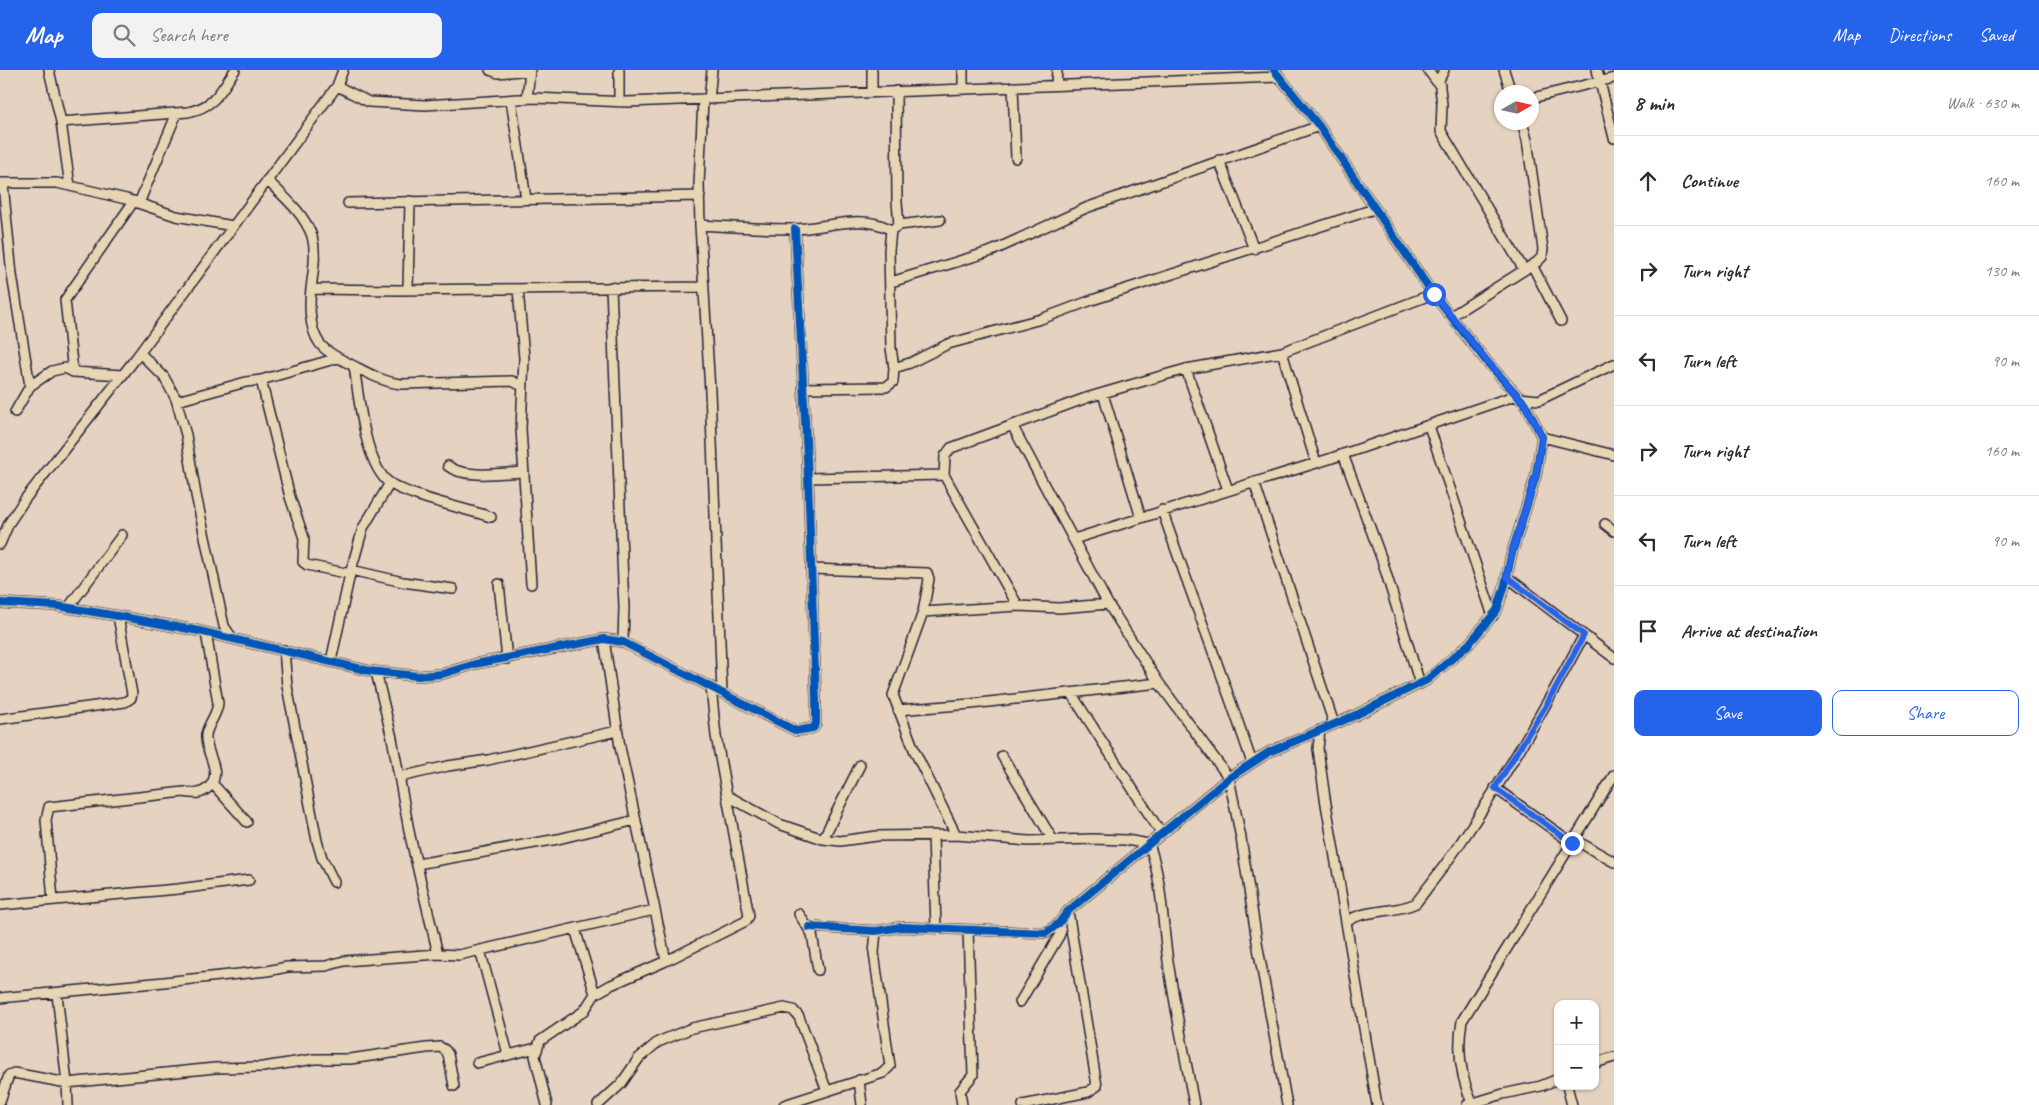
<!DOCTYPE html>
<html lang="en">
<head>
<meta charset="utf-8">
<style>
  :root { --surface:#fff; --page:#f2f2f3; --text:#2b2b33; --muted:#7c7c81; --line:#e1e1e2; --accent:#2563eb }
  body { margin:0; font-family:Caveat,sans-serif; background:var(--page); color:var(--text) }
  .controls { position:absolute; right:15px; bottom:15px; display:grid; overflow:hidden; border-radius:10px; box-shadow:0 1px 4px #0004 }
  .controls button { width:45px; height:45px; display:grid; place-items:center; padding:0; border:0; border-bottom:1px solid var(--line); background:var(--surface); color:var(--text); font:25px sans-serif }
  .compass { position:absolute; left:1494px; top:15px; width:45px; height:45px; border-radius:50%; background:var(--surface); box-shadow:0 1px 4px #0004; rotate:81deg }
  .stop { position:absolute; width:15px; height:15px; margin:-11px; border:4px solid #2563eb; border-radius:50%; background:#fff }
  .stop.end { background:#2563eb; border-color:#fff; box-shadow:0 1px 5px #0008 }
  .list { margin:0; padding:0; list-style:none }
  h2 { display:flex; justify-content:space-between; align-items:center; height:65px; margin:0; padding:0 20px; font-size:21px }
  h2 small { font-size:16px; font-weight:400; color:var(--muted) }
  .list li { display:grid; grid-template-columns:32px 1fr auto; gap:15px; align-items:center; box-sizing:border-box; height:90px; padding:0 20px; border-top:1px solid var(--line) }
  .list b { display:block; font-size:19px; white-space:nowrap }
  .list em { font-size:16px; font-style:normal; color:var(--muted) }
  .actions { display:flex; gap:10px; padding:15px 20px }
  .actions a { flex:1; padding:11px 0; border:1px solid var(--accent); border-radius:10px; text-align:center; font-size:18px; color:var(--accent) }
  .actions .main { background:var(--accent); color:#fff }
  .icon { flex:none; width:28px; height:28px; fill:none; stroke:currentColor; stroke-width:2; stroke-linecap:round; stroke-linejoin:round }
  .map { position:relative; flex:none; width:1614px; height:1035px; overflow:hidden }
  header { display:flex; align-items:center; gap:30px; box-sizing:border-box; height:70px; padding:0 25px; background:var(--accent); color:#fff }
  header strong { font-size:24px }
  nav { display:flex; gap:28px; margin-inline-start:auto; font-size:18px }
  .search { width:350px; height:45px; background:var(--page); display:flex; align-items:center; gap:12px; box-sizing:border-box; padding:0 18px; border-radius:10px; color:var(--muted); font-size:19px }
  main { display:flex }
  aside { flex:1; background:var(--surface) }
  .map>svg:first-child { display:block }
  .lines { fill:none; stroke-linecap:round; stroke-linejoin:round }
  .minor-casing { stroke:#22223b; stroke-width:12 }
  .minor { stroke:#e8d5b3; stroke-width:9 }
  .cycleway-casing { stroke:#e8d5b3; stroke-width:11 }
  .cycleway { stroke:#0057b8; stroke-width:8 }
  .route { stroke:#2563eb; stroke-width:6 }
</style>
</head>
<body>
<header>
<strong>Map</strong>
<div class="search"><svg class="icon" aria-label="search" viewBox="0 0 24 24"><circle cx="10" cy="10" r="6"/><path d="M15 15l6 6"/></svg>Search here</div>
<nav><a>Map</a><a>Directions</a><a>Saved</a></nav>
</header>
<main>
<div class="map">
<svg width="1614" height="1035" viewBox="0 0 1614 1035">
  <rect width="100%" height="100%" fill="#e6d2c0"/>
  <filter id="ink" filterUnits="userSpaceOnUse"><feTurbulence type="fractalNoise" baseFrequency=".02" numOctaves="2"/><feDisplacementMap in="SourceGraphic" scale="10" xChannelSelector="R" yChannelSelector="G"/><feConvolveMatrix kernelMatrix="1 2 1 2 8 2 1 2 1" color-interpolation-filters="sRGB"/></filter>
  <g filter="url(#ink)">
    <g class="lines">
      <defs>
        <path id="minor" d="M49 0 61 52 70 116
          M490 0 498 3 530 0 527 29
          M619 0V32
          M872 0V21
          M963 0V18
          M1428 0 1440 16
          M1444 0 1439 10 1442 34 1441 61 1524 200
          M1504 0 1511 22
          M1597 0 1614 68
          M1056 15 1057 0
          M337 16 369 32 425 35 534 28 627 32 1279 7
          M1013 17 1016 88
          M1532 28 1614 8
          M703 29 699 114 700 155 710 321 722 622
          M709 29 712 0
          M511 30 526 129
          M61 52 188 42C216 36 220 21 235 0
          M1219 90 1254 179
          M267 110C283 126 304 143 312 166 316 181 314 196 312 211 309 230 308 258 320 274 327 283 342 290 352 295 368 303 383 312 401 314L512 311 522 316
          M0 113H57L126 129 176 146 233 156
          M3 114 12 205 30 316
          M139 133 177 43
          M348 133 700 126
          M700 155C731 157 762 159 793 159 824 159 862 142 891 160
          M899 155 940 150
          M891 160 899 155 897 132 896 21
          M891 160 889 180 891 278 894 298
          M1532 195 1561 251
          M891 212 992 181 1086 138 1319 56
          M611 217 624 537 623 572
          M311 219 399 220 704 217
          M518 219 524 288 521 359 531 514
          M408 220 410 131
          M1451 246 1537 192 1542 187 1543 179 1527 70 1522 52
          M1282 282 1316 393
          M140 283 164 307 176 329 186 365 196 425 224 556 232 568
          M354 296C359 327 364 388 386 410 401 425 468 439 491 447
          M1186 299 1228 420
          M73 302 65 230 134 131
          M261 310 290 427 304 468 303 492 307 495 350 504
          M803 318 886 317 893 312 894 298 910 293 948 274 1041 249 1092 230 1374 139
          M1103 324 1141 448
          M1519 328 1539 330 1614 294
          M177 331 246 312 261 310 338 288
          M15 342 30 316 52 301 65 298 73 302 123 305
          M1012 355 1108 534 1159 613 1229 708 1241 768 1258 878 1287 1035
          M1429 356 1493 546
          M1542 367 1614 385
          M1343 384 1382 490 1420 614
          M448 396C464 409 503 403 524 402
          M808 408 944 405
          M1254 412 1334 654
          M1162 440C1191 525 1224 608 1252 693
          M1605 454 1614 461
          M1074 469 1329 389 1517 325
          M0 474 9 453 25 429 136 288 337 16 343 0
          M811 499 927 503 929 509 923 542 893 625 915 682 956 765
          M351 500 403 512 453 519
          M1507 507 1614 588
          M499 514 507 589
          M0 533 58 536 118 546 199 561 370 601 418 606 442 604 475 594 604 569 623 572 796 661 813 658 816 654V629L808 408 795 159
          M1018 536 944 405 945 386 951 378 1086 328 1161 306 1186 299 1282 282 1433 224
          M68 538 122 465
          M923 542 1018 536 1059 538 1108 534
          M604 569 620 677 666 891
          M284 580 287 616 317 771 322 788 334 812
          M331 591 350 504 363 458 390 413
          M376 602 392 668 410 766 438 884
          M1071 623 1161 763
          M898 640 971 634 1159 613
          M0 649 125 632 131 628 132 624 118 546
          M1320 660 1318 679 1325 728 1377 1035
          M1002 686 1053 770
          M400 707 448 696 488 690 617 661
          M212 713 247 752
          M1495 718 1572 773
          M728 726 779 754 823 769 840 771 877 766 956 765 1029 771 1092 769 1126 770 1149 774C1162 810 1162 847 1167 884 1174 934 1185 985 1194 1035
          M933 766 936 858
          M823 769 860 695
          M1575 770 1614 792
          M417 794 558 769 636 750
          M53 830 46 750 49 737 184 722C194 724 201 725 209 717 224 701 204 683 206 665 208 653 217 646 218 633L206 563
          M0 835 178 819 249 810
          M799 844 812 864 818 900
          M1346 852C1366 838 1394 844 1416 833 1431 813 1447 793 1461 772 1506 706 1546 636 1584 565
          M809 857 876 861 901 857 1046 863 1059 853 1068 841 1229 708 1269 682 1356 645 1427 610 1469 574 1497 540 1505 515 1511 486 1536 405 1542 367 1525 334 1487 292 1433 224 1319 56 1274 0
          M575 859 595 924
          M480 880 508 984
          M57 924 67 1013 68 1035
          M0 928 164 912 267 901 287 897 326 896 344 891 438 884 459 885 654 840
          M1020 932 1059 866 1061 861 1059 853
          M477 993 536 978
          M1595 993 1614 987
          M859 1010 862 1035
          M1567 1016 1572 1035
          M0 1031 9 1005 14 1003 67 1013 215 998 263 997 315 989H350L426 978 440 977 445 980 448 984 454 1016
          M547 1035 535 986 540 971 584 941 595 924 611 915 666 891 746 851 749 846 716 666 711 617
          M598 1035 621 1014 639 988 658 972 692 958 784 938 793 940 799 947 827 1021
          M784 1035 883 1003 890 996 874 883 876 861
          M962 1035 960 1021 973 1005 968 860
          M1023 1035 1088 1022 1097 1016 1068 841
          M1467 1035 1503 1024 1541 1016 1558 1009
          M1473 1035C1461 1009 1457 979 1462 951L1614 705"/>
      </defs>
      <!-- minor casing -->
      <use href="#minor" class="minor-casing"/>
      <!-- minor -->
      <use href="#minor" class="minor"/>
      <defs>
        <path id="cycleway" d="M0 533 58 536 118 546 199 561 370 601 418 606 442 604 475 594 604 569 623 572 796 661 813 658 816 654V629L808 408 795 159
          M809 857 876 861 901 857 1046 863 1059 853 1068 841 1229 708 1269 682 1356 645 1427 610 1469 574 1497 540 1505 515 1511 486 1536 405 1542 367 1525 334 1487 292 1433 224 1319 56 1274 0"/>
      </defs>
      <!-- cycleway casing -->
      <use href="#cycleway" class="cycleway-casing"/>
      <!-- cycleway -->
      <use href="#cycleway" class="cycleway"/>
    </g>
  </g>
  <g class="lines" filter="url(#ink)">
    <!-- route -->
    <path class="route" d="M1434 224 1488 292 1525 334 1542 367 1536 405 1511 486 1507 507 1584 565 1548 632 1495 718 1572 773"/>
  </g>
</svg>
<div class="controls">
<button>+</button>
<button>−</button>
</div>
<svg class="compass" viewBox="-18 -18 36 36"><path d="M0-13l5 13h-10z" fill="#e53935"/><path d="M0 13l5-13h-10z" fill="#7c7c81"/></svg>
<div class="stop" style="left:1434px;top:224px"></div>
<div class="stop end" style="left:1572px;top:773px"></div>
</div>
<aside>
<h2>8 min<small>Walk · 630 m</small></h2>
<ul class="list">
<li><svg class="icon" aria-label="ahead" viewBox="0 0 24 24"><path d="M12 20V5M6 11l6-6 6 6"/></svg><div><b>Continue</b></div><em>160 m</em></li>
<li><svg class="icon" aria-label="right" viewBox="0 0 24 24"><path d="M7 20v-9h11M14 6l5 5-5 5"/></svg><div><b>Turn right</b></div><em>130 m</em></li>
<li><svg class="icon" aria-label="left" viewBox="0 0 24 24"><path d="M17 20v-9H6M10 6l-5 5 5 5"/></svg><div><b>Turn left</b></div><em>90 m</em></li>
<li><svg class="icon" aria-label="right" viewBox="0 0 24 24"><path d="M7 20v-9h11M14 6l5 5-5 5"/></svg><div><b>Turn right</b></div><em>160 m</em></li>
<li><svg class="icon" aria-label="left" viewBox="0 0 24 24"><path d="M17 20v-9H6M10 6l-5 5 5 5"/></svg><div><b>Turn left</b></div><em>90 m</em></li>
<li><svg class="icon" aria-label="arrive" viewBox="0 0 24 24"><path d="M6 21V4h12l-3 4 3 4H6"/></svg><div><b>Arrive at destination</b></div></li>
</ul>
<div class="actions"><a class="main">Save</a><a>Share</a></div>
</aside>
</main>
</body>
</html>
